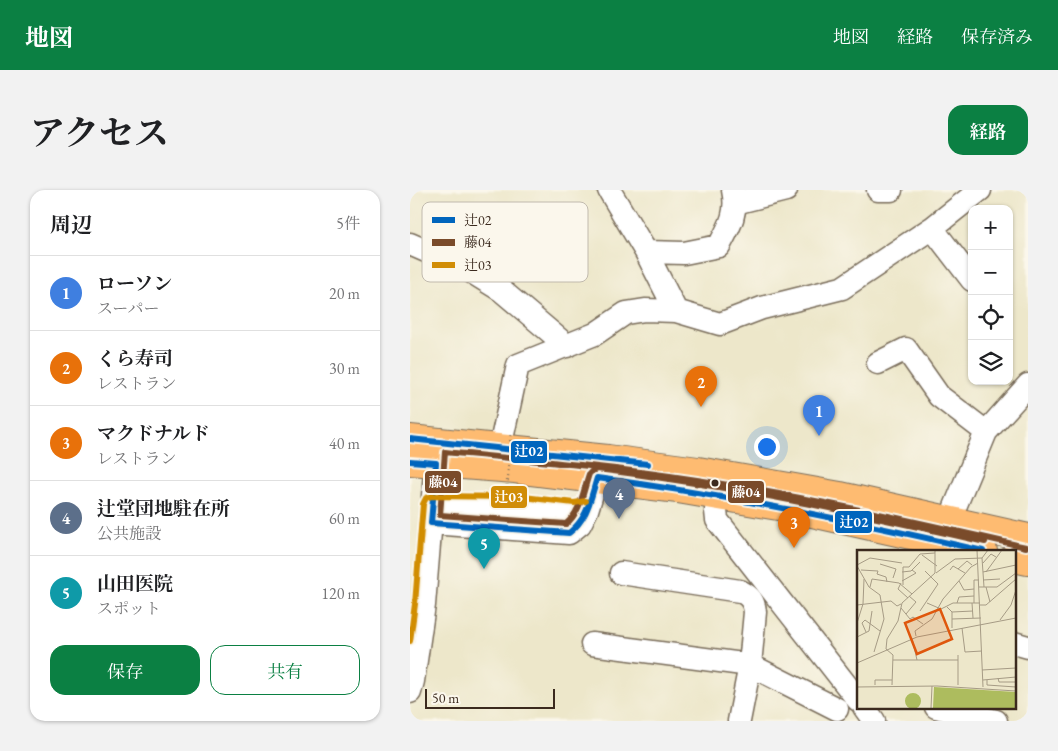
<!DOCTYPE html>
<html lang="ja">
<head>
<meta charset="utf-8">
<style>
  :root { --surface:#fff; --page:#f2f2f2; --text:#202124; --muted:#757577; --line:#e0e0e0; --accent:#0b8043 }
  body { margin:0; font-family:"EB Garamond","Noto Serif JP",serif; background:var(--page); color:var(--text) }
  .controls { position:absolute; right:15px; top:15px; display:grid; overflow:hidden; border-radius:10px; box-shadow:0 1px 4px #0004 }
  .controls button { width:45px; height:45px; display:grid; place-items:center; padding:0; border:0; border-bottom:1px solid var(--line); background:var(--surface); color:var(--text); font:25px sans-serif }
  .scale { position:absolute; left:15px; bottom:12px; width:130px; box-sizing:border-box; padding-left:5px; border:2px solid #3b2a1e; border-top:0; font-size:14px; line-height:18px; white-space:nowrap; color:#3b2a1e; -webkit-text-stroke:4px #fbf7ec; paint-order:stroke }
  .you { position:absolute; left:356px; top:256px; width:18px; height:18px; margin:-12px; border:4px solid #fff; border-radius:50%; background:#1a73e8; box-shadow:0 0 0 8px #1a73e833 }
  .badge { display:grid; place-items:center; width:32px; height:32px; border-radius:50%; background:var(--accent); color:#fff; font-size:16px; font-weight:700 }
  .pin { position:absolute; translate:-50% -41px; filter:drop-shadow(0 1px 2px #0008) }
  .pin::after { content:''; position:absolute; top:26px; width:18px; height:15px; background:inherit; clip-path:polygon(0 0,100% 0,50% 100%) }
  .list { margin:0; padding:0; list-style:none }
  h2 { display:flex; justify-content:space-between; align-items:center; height:65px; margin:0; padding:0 20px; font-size:21px }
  h2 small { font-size:16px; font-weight:400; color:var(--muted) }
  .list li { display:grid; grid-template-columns:32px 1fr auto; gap:15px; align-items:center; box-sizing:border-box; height:75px; padding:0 20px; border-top:1px solid var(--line) }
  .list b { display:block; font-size:19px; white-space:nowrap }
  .list p { margin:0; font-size:16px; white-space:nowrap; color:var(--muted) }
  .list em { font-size:16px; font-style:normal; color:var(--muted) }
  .actions { display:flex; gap:10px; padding:15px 20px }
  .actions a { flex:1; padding:11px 0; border:1px solid var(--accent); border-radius:15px; text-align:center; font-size:18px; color:var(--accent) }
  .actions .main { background:var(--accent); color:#fff }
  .icon { flex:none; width:28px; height:28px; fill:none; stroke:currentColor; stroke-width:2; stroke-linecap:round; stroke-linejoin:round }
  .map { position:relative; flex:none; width:618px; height:531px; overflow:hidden; border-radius:15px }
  header { display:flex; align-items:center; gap:30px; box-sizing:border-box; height:70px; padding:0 25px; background:var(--accent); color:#fff }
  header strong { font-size:24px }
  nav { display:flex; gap:28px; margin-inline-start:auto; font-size:18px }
  .intro { display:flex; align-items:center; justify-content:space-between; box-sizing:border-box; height:120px; padding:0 30px }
  h1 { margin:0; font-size:35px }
  .button { padding:12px 22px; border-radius:15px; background:var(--accent); color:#fff; font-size:18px; font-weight:700 }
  main { display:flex; gap:30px; padding:0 30px }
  aside { flex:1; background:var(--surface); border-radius:15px; box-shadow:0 1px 4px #0004 }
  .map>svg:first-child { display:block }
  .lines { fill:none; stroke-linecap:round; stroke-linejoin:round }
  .minor-casing { stroke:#796c5a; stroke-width:25 }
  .major-casing { stroke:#796c5a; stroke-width:30 }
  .minor { stroke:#fff; stroke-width:22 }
  .major { stroke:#febb71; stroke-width:28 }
  .path-bridge { stroke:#796c5a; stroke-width:3; stroke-dasharray:1 4; stroke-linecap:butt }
  .bus-1-casing { stroke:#fbf7ec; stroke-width:10 }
  .bus-2-casing { stroke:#fbf7ec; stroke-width:10 }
  .bus-3-casing { stroke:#fbf7ec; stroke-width:10 }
  .bus-1 { stroke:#0065bd; stroke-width:6 }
  .bus-2 { stroke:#7a4b2a; stroke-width:6 }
  .bus-3 { stroke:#d18d06; stroke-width:6 }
  .bus-dot { fill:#3b2a1e; stroke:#fbf7ec; stroke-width:2 }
  .inset-road { fill:none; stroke:#a69b85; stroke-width:1 }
  .view { fill:#df570d; fill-opacity:0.15; stroke:#df570d; stroke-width:2.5 }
  .inset-edge { fill:none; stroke:#3b2a1e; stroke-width:2.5 }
  .key { fill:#fbf7ec; stroke:#c1baae; stroke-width:1 }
  .key-label { font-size:14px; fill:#3b2a1e }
  .line-badge { stroke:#fbf7ec; stroke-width:2 }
  .badge-label { font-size:14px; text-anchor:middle; font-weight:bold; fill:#fff }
</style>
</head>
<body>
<header>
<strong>地図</strong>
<nav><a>地図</a><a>経路</a><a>保存済み</a></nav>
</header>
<div class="intro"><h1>アクセス</h1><a class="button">経路</a></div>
<main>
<aside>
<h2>周辺<small>5件</small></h2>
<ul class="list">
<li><span class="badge" style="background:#3f7fe0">1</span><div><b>ローソン</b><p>スーパー</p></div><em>20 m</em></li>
<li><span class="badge" style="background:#e8710a">2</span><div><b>くら寿司</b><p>レストラン</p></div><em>30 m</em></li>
<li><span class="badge" style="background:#e8710a">3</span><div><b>マクドナルド</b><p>レストラン</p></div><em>40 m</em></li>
<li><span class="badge" style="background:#5c6f8a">4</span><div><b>辻堂団地駐在所</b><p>公共施設</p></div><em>60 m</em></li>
<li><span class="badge" style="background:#0f9aa8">5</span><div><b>山田医院</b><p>スポット</p></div><em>120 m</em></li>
</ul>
<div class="actions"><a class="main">保存</a><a>共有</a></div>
</aside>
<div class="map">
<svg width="618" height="531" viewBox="0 0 618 531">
  <rect width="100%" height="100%" fill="#fbf7ec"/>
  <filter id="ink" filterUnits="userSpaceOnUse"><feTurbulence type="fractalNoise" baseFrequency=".02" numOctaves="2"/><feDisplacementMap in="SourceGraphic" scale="10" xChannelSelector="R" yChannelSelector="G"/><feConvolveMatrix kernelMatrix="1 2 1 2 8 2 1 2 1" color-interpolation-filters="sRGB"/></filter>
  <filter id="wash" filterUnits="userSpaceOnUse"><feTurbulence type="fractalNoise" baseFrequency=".0096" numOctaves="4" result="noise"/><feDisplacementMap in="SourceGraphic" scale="20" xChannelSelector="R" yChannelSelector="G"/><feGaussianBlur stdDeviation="1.12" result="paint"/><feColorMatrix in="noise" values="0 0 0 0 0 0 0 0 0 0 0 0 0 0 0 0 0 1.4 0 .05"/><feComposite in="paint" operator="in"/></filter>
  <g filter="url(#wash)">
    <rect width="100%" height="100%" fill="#ede7ca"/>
  </g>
  <g filter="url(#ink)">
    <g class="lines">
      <defs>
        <path id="minor" d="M199 0 236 62 266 121
          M468 0H481
          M325 13 376 0
          M522 38 562 90
          M0 54 55 78 92 101 157 156
          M236 62 274 63 309 56C320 36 328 23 323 0
          M468 173 496 159 529 206 576 242
          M90 258 108 175 185 144 216 123 235 120 266 121 310 134 352 118 432 98 522 38 570 0
          M307 306 306 321 307 330 448 510
          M22 315 114 316 164 322 177 320
          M542 331 545 317 576 242 618 195
          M21 333 159 343 170 334 177 320 187 288
          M211 383 330 401C340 406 344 411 345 422L340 475 329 531
          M604 453 618 457
          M182 454 340 475 427 519
          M0 502 3 491 14 415 27 257
          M454 517 464 531
          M526 517 586 531"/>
        <path id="major" d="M0 249 198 269 288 281 430 306 618 348
          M0 271 105 279 268 299 380 318 573 361
          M604 368 618 371"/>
      </defs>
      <!-- minor casing -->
      <use href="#minor" class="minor-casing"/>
      <!-- major casing -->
      <use href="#major" class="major-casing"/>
      <!-- minor -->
      <use href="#minor" class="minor"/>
      <!-- major -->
      <use href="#major" class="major"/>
      <!-- path-bridge -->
      <path class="path-bridge" d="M97 296 101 244"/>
      <defs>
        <path id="bus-1" d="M0 249 238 274
          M0 271 26 273 21 333 159 343C178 328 180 310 187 288 317 305 445 331 573 361"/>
        <path id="bus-2" d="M575 352C447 323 318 295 187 279L182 281 179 284C173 301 171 322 156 334L30 325 35 262C119 270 203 277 287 290 398 307 507 332 616 357"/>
        <path id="bus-3" d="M0 451 5 414 13 314 16 308 22 306 114 307 164 313 176 311"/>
      </defs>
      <!-- bus-1 casing -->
      <use href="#bus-1" class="bus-1-casing"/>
      <!-- bus-2 casing -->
      <use href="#bus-2" class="bus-2-casing"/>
      <!-- bus-3 casing -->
      <use href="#bus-3" class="bus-3-casing"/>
      <!-- bus-1 -->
      <use href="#bus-1" class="bus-1"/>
      <!-- bus-2 -->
      <use href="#bus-2" class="bus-2"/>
      <!-- bus-3 -->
      <use href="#bus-3" class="bus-3"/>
    </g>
  </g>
  <!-- markers -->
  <circle class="bus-dot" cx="305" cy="293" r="4.5"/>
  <!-- overview -->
  <g transform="translate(447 360)">
    <rect width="159" height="159" fill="#ede7ca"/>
    <path d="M77 137 159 142V158H76ZM48 151a8 8 0 1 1 16 0a8 8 0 1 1-16 0Z" fill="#adbc5e"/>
    <path class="inset-road" d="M120 0 126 137M65 5 80 16M126 13 134 4 139 7M23 14 39 19 36 28M0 15 13 8 45 13M0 16 12 37 23 45 27 69 17 102M101 19 110 11 115 15M4 20 21 21 20 24 29 27 30 32M93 20 96 16 108 23M45 22 54 21 63 12M126 22 159 15M129 22 145 0M79 23 98 9 125 8M126 30 143 29M45 31 59 23 55 20M102 31 107 40 117 39M44 33 41 39 51 48M46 35V17H52L63 4 78 3M13 37 15 29 42 33 55 44M122 37H140L159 23M127 37 125 8 131 0M129 37 133 52M70 53 84 59 96 53H123M100 53 102 47 117 46M115 53 116 68M117 53V30H122M0 55 34 51 40 56 44 54M123 55H129L159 29M90 57 95 62V78M44 58 53 69 56 67 66 74M63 61 81 34 68 21M95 62 116 61M49 64 59 52 52 46M95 69 124 68M143 70 154 55 159 40M0 73 6 54 7 29M105 78 108 102 125 101M9 82 5 73 8 70 23 81M59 86 58 81 75 69 86 49 114 17 121 13M0 87 12 81 15 61M55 88 60 110M101 105V135M36 110H101M0 113 60 87 159 68M125 120 159 118M141 128 142 132H159M126 130 159 127M130 130V135L159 137M18 135V130H35M35 135 36 105 29 99 30 89 41 71 45 53 78 23V0M0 137 80 136 159 141M74 158 75 136"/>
    <path class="view" d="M83 59 95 89 60 104 48 73Z"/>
    <rect width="159" height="159" class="inset-edge"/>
  </g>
  <!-- legend -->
  <rect x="12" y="12" width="166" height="80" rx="8" class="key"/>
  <rect x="22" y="27" width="23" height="6" fill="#0065bd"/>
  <rect x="22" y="49" width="23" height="7" fill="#7a4b2a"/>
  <rect x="22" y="72" width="23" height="6" fill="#d18d06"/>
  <g class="key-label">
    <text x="54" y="35">辻02</text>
    <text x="54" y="57">藤04</text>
    <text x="54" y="80">辻03</text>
  </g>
  <g class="line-badge">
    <rect x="100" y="250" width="38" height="24" rx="5" fill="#0065bd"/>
    <rect x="14" y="280" width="38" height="24" rx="5" fill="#7a4b2a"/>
    <rect x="317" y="290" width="38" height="24" rx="5" fill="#7a4b2a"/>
    <rect x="80" y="295" width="38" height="24" rx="5" fill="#d18d06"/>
    <rect x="424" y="320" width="39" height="24" rx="5" fill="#0065bd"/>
  </g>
  <g class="badge-label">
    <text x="119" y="266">辻02</text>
    <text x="33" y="297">藤04</text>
    <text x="336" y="307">藤04</text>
    <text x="99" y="312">辻03</text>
    <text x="444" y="337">辻02</text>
  </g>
</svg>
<div class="controls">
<button>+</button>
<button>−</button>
<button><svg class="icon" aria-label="locate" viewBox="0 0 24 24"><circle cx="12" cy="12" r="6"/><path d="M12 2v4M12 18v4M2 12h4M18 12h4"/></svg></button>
<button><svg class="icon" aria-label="layers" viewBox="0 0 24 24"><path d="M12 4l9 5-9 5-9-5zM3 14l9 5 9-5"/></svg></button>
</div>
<div class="scale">50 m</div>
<div class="you"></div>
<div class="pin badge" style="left:409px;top:246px;background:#3f7fe0">1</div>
<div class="pin badge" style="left:291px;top:217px;background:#e8710a">2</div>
<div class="pin badge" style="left:384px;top:358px;background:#e8710a">3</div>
<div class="pin badge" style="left:209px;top:329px;background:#5c6f8a">4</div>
<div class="pin badge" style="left:74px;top:379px;background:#0f9aa8">5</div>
</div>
</main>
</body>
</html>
